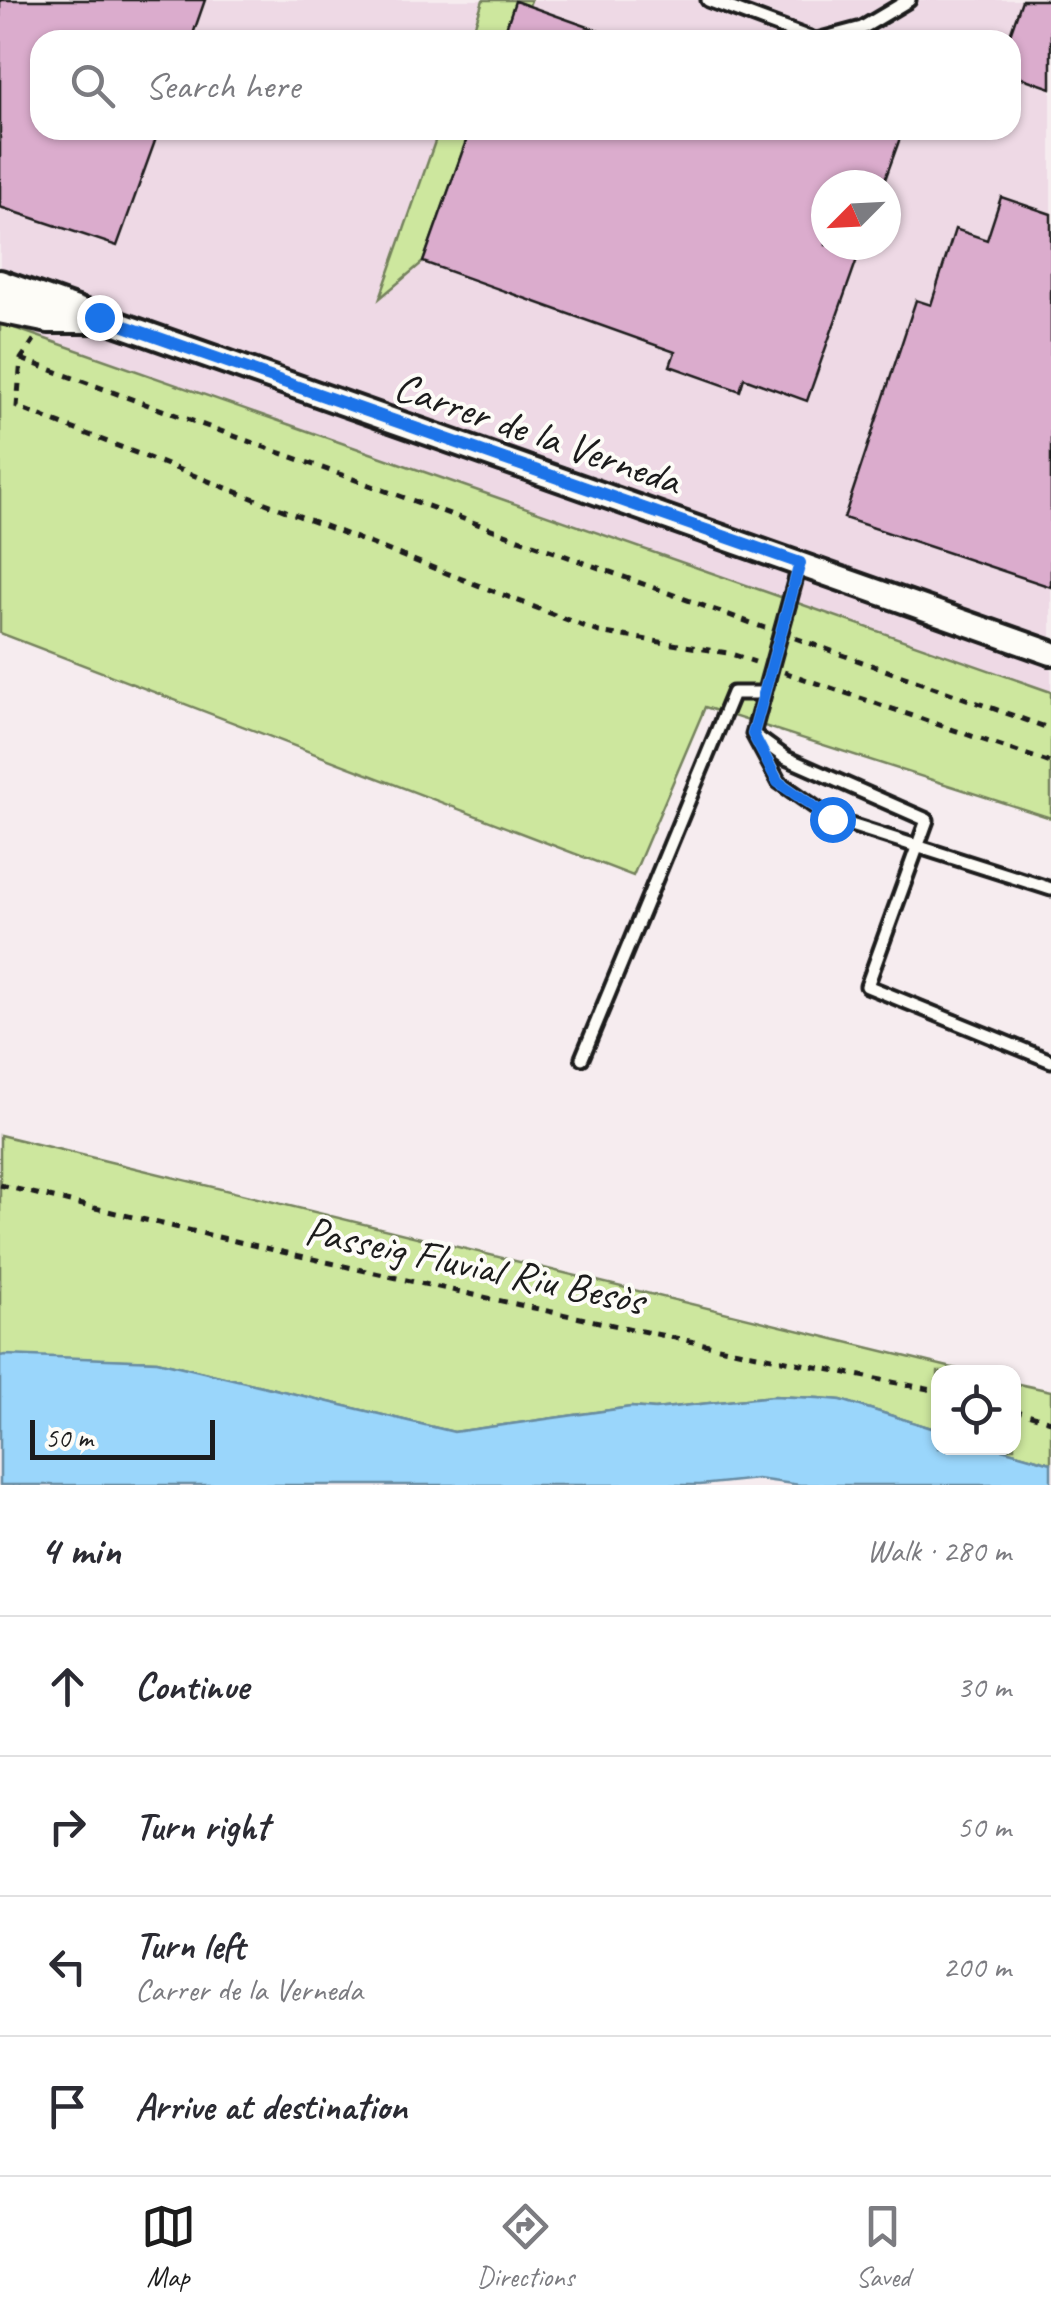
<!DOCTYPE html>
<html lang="en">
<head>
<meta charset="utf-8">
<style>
  :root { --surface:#fff; --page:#f2f2f3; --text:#2b2b33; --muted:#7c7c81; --line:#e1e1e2; --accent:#1c1c1c }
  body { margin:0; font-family:Caveat,sans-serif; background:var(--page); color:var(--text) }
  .controls { position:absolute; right:30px; bottom:30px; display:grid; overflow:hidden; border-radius:20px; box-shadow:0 2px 8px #0004 }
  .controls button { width:90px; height:90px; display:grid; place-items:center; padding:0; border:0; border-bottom:2px solid var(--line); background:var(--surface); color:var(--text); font:50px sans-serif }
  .compass { position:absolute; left:811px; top:170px; width:90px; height:90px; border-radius:50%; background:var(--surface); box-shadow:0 2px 8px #0004; rotate:246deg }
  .scale { position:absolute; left:30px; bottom:25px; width:185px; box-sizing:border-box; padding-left:10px; border:5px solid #1c1c1c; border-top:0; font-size:28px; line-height:35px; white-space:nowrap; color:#1c1c1c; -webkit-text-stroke:8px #fdfcf7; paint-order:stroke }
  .stop { position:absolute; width:30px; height:30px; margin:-22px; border:8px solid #1a73e8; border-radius:50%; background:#fff }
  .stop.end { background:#1a73e8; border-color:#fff; box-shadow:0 2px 10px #0008 }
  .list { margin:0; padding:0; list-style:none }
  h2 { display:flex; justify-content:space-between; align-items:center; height:130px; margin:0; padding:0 40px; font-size:42px }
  h2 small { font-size:32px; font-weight:400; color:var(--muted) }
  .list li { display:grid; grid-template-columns:65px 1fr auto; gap:30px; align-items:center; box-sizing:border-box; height:140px; padding:0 40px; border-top:2px solid var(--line) }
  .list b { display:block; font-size:38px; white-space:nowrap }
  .list p { margin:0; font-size:32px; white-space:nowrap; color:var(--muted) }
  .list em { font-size:32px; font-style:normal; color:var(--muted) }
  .icon { flex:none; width:55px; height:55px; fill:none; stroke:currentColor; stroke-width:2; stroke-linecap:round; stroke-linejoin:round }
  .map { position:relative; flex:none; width:1051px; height:1485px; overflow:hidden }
  .search { position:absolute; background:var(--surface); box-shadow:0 2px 8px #0004; left:30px; right:30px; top:30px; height:110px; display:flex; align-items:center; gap:25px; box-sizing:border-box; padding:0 35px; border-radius:30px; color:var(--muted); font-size:38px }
  .sheet { height:690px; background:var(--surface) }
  nav { display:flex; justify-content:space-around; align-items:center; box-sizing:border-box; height:140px; border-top:2px solid var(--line); background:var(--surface); font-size:28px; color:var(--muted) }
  nav a { display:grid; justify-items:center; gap:5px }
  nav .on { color:var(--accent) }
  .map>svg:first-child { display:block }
  .built { fill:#eed9e5; fill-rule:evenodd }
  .green { fill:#cde79e; stroke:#74825d; stroke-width:2.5 }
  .water { fill:#9ad6fb; stroke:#688ca2; stroke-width:2.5 }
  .building { fill:#dbaccd; stroke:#1c1c1c; stroke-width:2.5 }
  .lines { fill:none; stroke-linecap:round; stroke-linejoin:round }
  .service-casing { stroke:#1c1c1c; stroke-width:19 }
  .minor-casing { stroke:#1c1c1c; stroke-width:30 }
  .tertiary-casing { stroke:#1c1c1c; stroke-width:38 }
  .path { stroke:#1c1c1c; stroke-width:5; stroke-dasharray:8 8; stroke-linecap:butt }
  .service { stroke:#fdfcf7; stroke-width:11 }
  .minor { stroke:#fdfcf7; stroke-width:22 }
  .tertiary { stroke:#fdfcf7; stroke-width:30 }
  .route { stroke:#1a73e8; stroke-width:12 }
  .labels { text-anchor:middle; stroke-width:8; stroke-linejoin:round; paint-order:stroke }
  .street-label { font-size:42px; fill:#1c1c1c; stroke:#fdfcf7 }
</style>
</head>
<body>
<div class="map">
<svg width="1051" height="1485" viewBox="0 0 1051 1485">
  <rect width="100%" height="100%" fill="#f6ecef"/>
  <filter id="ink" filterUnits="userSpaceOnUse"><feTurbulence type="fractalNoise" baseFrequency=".01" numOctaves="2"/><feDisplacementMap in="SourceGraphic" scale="20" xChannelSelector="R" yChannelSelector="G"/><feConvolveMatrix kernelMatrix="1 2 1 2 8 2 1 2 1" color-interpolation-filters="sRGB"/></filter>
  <g filter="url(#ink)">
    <!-- built -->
    <path class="built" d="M0 0H1051V692L0 323ZM40 40H1011V130H40ZM826 185H886V245H826Z"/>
    <!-- green -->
    <path class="green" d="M483 0H531L529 6 515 2 502 40H470Z
      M439 130H470L423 262 380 298Z
      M0 323 1051 692V818L705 707 633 876 0 633Z
      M0 1135 969 1372H938V1430L841 1400 818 1398 773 1396 655 1409 631 1407 454 1432 157 1361 0 1356Z
      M1014 1383 1051 1391V1463L998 1448H1014Z"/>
    <!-- water -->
    <path class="water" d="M5 1355 157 1361 454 1432 631 1407 655 1409 773 1396 818 1398 841 1400 938 1430V1448H998L1051 1463V1485H800L757 1479 700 1485H0V1356Z"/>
    <!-- building -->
    <path class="building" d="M0 0H205L191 40H40V130H159L117 246 0 207Z
      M1022 0H1051V88L1011 74V40H1008Z
      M515 1 529 6 625 40H502Z
      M470 130H877L900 138 883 185H826V245H862L807 401 744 378 740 391 670 366 675 352 423 262Z
      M1001 197 1051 214V587L844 518 916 300 931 305 955 229 987 240Z"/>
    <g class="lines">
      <defs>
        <path id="service" d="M708 0 815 40
          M817 40 862 28 909 0
          M753 734 800 563
          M1051 889 832 819 779 782 753 734 786 758 927 820 867 986 1051 1061
          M582 1058 733 693H764"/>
        <path id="minor" d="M0 282 1051 653"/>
        <path id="tertiary" d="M0 307 49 317H99"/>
      </defs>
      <!-- service casing -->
      <use href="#service" class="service-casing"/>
      <!-- minor casing -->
      <use href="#minor" class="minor-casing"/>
      <!-- tertiary casing -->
      <use href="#tertiary" class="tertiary-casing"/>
      <!-- path -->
      <path class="path" d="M34 340 21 359 17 407 599 632 728 653 755 662
        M21 359 765 628
        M795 638 1051 729
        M784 672 1051 763
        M0 1185C311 1261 624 1330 938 1391
        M1014 1410 1051 1421"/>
      <!-- service -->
      <use href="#service" class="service"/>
      <!-- minor -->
      <use href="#minor" class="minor"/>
      <!-- tertiary -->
      <use href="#tertiary" class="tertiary"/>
    </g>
  </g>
  <g class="lines" filter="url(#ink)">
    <!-- route -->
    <path class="route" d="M99 317 800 563 753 734 778 782 832 819"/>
  </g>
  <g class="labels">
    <!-- street labels -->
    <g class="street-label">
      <text transform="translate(538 432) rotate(19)" y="15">Carrer de la Verneda</text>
      <text transform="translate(475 1264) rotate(12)" y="15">Passeig Fluvial Riu Besòs</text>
    </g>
  </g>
</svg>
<div class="controls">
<button><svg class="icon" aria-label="locate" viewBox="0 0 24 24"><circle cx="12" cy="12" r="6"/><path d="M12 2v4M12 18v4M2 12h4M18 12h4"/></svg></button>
</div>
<svg class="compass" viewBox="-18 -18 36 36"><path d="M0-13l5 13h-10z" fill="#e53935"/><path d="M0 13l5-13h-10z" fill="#7c7c81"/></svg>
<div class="scale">50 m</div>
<div class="stop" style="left:832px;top:819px"></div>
<div class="stop end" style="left:99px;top:317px"></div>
<div class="search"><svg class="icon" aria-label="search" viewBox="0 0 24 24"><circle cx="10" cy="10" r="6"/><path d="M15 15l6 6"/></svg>Search here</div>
</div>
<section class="sheet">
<h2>4 min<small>Walk · 280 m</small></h2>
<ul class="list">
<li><svg class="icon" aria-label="ahead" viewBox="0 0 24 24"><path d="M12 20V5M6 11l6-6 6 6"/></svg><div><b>Continue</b></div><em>30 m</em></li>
<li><svg class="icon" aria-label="right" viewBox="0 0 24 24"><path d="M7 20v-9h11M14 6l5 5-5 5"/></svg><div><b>Turn right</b></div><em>50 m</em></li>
<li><svg class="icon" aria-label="left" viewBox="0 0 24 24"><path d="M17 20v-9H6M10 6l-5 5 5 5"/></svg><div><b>Turn left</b><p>Carrer de la Verneda</p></div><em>200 m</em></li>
<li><svg class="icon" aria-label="arrive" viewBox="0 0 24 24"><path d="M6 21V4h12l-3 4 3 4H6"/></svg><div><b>Arrive at destination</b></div></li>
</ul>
</section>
<nav>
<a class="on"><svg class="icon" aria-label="map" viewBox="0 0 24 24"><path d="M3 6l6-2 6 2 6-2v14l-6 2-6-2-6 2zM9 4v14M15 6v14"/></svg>Map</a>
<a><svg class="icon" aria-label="directions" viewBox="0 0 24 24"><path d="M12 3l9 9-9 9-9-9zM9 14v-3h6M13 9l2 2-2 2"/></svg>Directions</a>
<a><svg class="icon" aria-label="saved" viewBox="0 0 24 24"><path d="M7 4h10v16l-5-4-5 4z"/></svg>Saved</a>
</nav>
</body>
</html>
